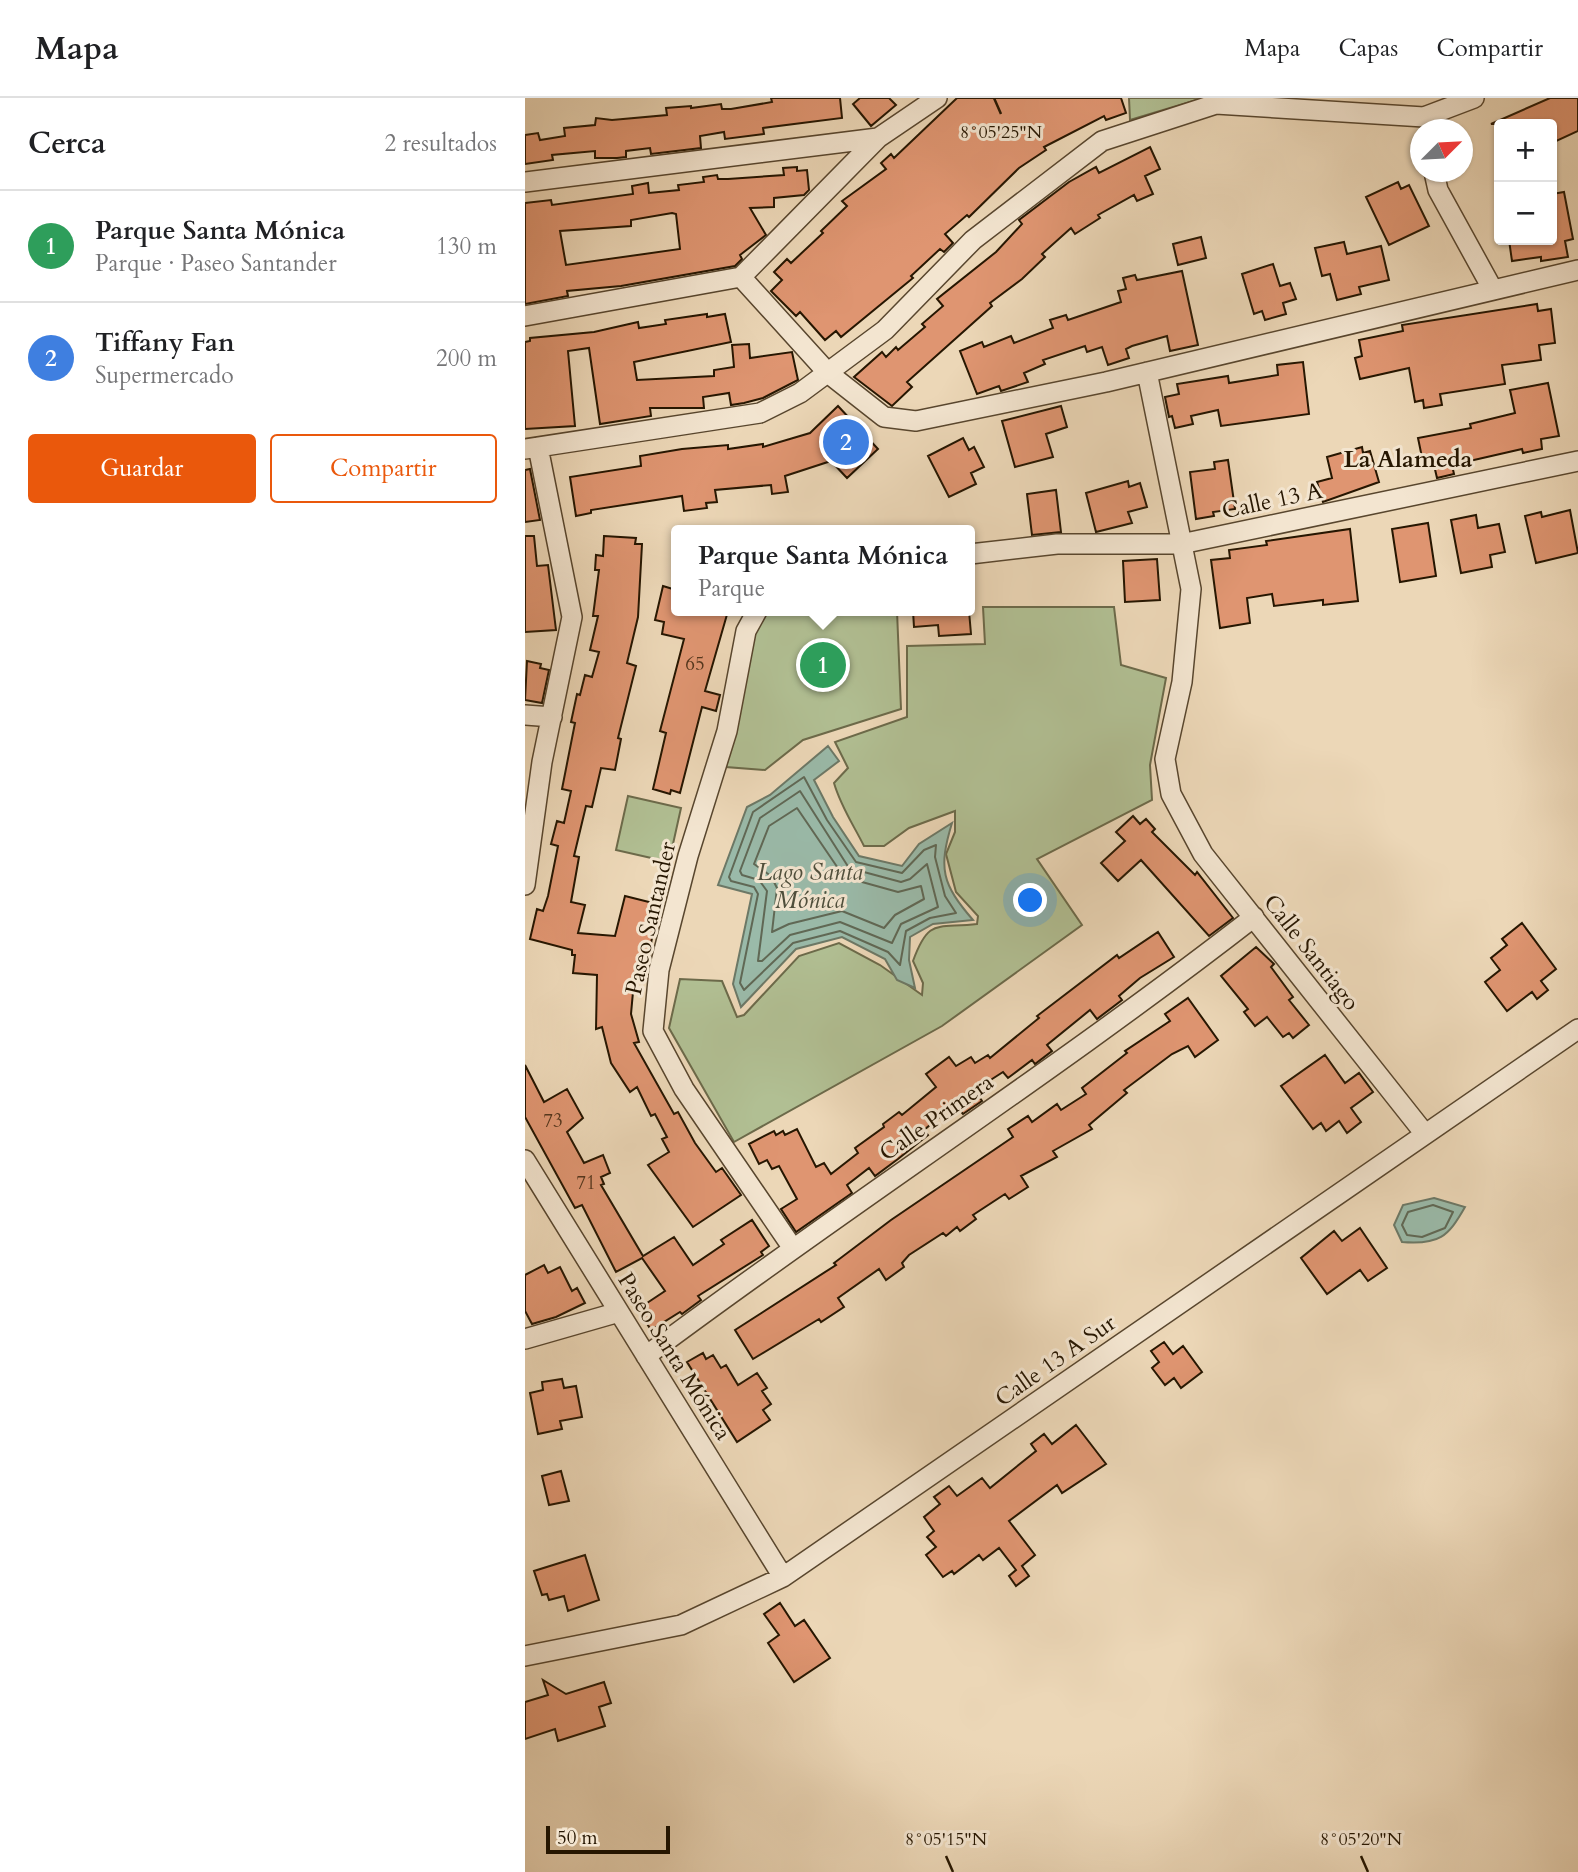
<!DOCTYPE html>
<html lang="es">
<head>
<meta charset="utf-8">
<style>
  :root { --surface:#fff; --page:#f2f2f2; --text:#202124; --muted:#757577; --line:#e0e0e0; --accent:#ea580c }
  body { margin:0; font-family:Cardo,serif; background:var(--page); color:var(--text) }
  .controls { position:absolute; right:21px; top:21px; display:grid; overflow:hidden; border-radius:7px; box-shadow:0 2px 5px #0004 }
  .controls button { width:63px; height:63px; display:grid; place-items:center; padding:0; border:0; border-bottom:2px solid var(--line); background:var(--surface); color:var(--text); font:35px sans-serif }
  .compass { position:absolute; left:885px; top:21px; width:63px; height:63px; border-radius:50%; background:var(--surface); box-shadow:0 2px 5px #0004; rotate:66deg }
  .scale { position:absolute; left:21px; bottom:18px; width:124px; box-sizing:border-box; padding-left:7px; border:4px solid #261601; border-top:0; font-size:19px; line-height:24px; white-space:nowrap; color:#261601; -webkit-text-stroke:5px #f3e5d0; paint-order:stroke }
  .you { position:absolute; left:506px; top:803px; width:24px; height:24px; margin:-18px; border:5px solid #fff; border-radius:50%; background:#1a73e8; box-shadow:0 0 0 10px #1a73e833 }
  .badge { display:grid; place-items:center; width:46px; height:46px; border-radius:50%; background:var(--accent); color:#fff; font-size:23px; font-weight:700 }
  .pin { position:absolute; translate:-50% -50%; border:4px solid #fff; box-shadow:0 2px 7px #0006 }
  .popup { position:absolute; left:146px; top:427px; width:304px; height:91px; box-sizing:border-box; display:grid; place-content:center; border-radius:7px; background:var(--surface); filter:drop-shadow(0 2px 5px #0005); font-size:23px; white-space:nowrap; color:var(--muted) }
  .popup b { font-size:26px; color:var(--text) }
  .popup::after { content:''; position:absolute; left:50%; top:100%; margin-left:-14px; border:14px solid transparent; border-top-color:var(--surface) }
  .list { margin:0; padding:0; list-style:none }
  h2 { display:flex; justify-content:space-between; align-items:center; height:91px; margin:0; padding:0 28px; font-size:30px }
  h2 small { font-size:23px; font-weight:400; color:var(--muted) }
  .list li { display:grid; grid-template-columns:46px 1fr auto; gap:21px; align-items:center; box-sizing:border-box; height:112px; padding:0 28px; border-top:2px solid var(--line) }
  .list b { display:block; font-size:26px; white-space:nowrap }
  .list p { margin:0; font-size:23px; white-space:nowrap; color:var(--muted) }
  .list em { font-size:23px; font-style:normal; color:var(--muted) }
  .actions { display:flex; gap:14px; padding:21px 28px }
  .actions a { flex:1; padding:16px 0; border:2px solid var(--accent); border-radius:7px; text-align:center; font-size:24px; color:var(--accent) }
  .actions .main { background:var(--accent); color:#fff }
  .map { position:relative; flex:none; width:1053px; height:1774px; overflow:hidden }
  header { display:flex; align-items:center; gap:42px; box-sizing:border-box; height:98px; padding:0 35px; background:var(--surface); border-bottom:2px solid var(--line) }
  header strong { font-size:33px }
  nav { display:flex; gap:38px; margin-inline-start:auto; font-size:24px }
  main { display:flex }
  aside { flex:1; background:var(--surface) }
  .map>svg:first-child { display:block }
  .green { fill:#b1bf93; stroke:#6c6a4a; stroke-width:2 }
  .water { fill:#9abaa9; stroke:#6c7866; stroke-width:2 }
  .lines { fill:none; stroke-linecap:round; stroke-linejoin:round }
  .shore { stroke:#606855; stroke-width:2 }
  .building { fill:#df9571; stroke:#261601; stroke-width:2; fill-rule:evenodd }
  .minor-casing { stroke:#58462e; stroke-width:22 }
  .minor { stroke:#f3e5d0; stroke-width:19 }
  .ticks { fill:none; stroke:#261601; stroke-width:2.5 }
  .labels { text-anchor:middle; stroke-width:6; stroke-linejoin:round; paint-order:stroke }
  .number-label { font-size:19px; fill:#54361d }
  .street-label { font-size:23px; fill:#261601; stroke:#f3e5d0 }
  .neighbourhood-label { font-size:24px; font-weight:bold; fill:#261601; stroke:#f3e5d0 }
  .water-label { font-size:24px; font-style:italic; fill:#4f4f3c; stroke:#f3e5d0 }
  .ticks-label { font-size:18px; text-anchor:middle; fill:#261601; stroke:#f3e5d0; stroke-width:6; stroke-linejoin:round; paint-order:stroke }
</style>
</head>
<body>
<header>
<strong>Mapa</strong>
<nav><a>Mapa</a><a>Capas</a><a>Compartir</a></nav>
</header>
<main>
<aside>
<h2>Cerca<small>2 resultados</small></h2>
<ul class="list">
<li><span class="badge" style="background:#2e9e5b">1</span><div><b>Parque Santa Mónica</b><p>Parque · Paseo Santander</p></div><em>130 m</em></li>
<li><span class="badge" style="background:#3f7fe0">2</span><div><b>Tiffany Fan</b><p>Supermercado</p></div><em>200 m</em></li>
</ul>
<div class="actions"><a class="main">Guardar</a><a>Compartir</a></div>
</aside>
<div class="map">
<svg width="1053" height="1774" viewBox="0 0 1053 1774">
  <rect width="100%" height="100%" fill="#ecd7b7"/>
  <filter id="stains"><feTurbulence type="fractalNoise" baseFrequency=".00286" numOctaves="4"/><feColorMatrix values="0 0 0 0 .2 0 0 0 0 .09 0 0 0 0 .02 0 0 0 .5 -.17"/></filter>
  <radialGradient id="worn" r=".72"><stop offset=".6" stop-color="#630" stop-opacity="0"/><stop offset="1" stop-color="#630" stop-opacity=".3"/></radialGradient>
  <!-- green -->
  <path class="green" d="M604 0H678L605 22Z
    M458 509H589L596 567 641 580 625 667 627 702 512 761 557 827 417 928 209 1044 144 930 155 881 197 883 212 919 219 917 274 858 314 845 355 867 397 897 398 885 388 863C404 819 412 831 452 826L453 818 431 794 421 756 430 734V713L384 730 359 748H339C328 726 316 709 309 685L323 670 310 644 382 619V548L460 546Z
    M241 513H372L376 611 278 642 240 672 201 669 211 632 226 538Z
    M103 698 156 710 144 764 91 752Z"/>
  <!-- water -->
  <path class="water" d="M303 648 314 663 289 682 308 719 334 758 377 768 394 746 427 725C413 771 417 786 448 822L408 826 385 839 384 862 390 890 372 882 360 861 317 839 271 851 216 909 208 886 227 796 193 787 222 709 245 697Z
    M909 1100 940 1109C923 1139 914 1147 877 1144L869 1127 878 1107Z"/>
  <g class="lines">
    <!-- shore -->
    <path class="shore" d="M279 679 302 722 331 764 377 775 399 752 411 747 410 759 420 798 431 815 405 820 381 833 375 867 363 854 315 833 268 845 219 892 215 885 233 796 229 789 206 783 204 779 228 714Z
      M275 693 324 770 376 784 385 781 402 766 413 809 376 826 367 845 315 824 265 837 237 863H233L242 793 234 782 217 777 215 773 235 720Z
      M272 710 319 779 373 794 396 788 399 801 370 817 359 830 317 813 264 826 247 834 252 790 246 778 229 766 244 728Z
      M908 1107 928 1114 920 1130 897 1139 882 1137 877 1127 883 1114Z"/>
  </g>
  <!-- building -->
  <path class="building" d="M246 0H315L317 20 238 30 239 36 200 41 199 34 175 38 176 50 126 56 125 50 101 53V59L92 60H70V53L27 57 28 62 0 66V37L13 35 15 42 40 38 39 30 70 27 71 20 87 22 142 17 141 10 166 8V10L196 6 197 11H206L247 4Z
    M335 0H364L371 7 346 28 328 6Z
    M432 0H596L601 15 581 22 579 18 519 49 521 52 494 70 444 119 442 117 420 136 428 145 419 154 415 151 386 178 388 180 316 239 311 233 300 242 275 214 271 218 246 193 257 182 249 174 262 161 266 165 298 135 296 133 322 108 317 103 361 71 356 65 366 56 369 60Z
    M1025 0H1053V33L1027 45V26H966Z
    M625 49 635 71 620 78 628 96 612 103 609 97 573 117 575 120 550 136 546 130 517 156 520 159 497 181 465 205 467 208 382 284 387 289 367 308 329 279 357 254 361 259 371 249 373 252 400 229 397 226 418 208 412 201 471 154 497 126 494 122 544 84 571 69 574 75Z
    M272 69V73L282 72 284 92 279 97 249 100V109L225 110 241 137 215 157 217 161 210 168 96 188 42 193 43 198 0 206V105L26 102 27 107 108 96 107 88 123 85 124 95 154 92 153 87 179 84 178 79 192 77 193 81H203L259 77 258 70ZM147 115 151 116 155 151 41 167 35 133 106 128V122Z
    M873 84 876 91 884 87 904 128 864 147 841 99Z
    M1039 94 1048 141 1040 143 1043 159 1016 163V159L987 163 984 142H1027V96Z
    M676 139 681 160 653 167 648 146Z
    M819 144 822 156 856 148 864 182 834 189 836 196 812 202 805 176 797 178 790 150Z
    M748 166 755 188 765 185 771 201 758 205 761 216 740 222 737 213 729 216 717 176Z
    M657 173 673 247 645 253 642 238 607 248 601 251 604 260 583 267 577 249 562 254 560 248 518 262 520 266 499 275 503 284 476 293 474 288 452 296 435 253 457 244 459 249 486 238 489 245 528 230 525 222 541 217 543 222 596 204 593 193 601 191 598 180 610 177 612 182Z
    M1012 206 1013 213 1026 211 1030 245 1014 247 1016 262 977 267 980 286 915 296 917 307 899 310 898 302 890 304 884 270 835 281 830 260 837 258 834 242 878 233 877 227Z
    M182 216V219L200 216 206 244 109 264 112 282 189 278V272L209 269 207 247 224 246 225 260 267 254 273 282 238 300 219 305 206 307 204 295 178 299 179 310H125L126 318 75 326 64 250 43 253 50 328 0 331V244L5 243V240L69 234 113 224 114 230 141 226 140 222Z
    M778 264 784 316 696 328 693 312 666 318 668 326 650 330 647 318 644 319 640 299 654 296 652 286 703 278 704 285 753 277 752 267Z
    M1023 285 1034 338 1016 341 1017 351 998 355 997 351 927 367 929 376 912 380 909 367 899 369 893 340 946 330 945 326 990 315 985 292Z
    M313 308 353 351 322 380 306 363 260 378 263 394 247 396 246 387 190 392 192 404 181 405 182 410 159 413 157 398 66 412V415L51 418 45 379 116 368 115 358 157 351 203 347V351L238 346V349L285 335Z
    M536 308 542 329 521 336 528 359 490 369 477 323Z
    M438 340 444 352 449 349 459 369 446 375 451 386 424 399 403 358Z
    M837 349 838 355 845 353 854 384 798 404 792 384 807 380 802 359Z
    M703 362 710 411 688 414 689 418 671 421 665 374 690 371 689 364Z
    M5 371 15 422 0 424V372Z
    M603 383 604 389 615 385 622 409 603 414 607 425 571 434 561 395Z
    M531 392 536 434 507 437 502 396Z
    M1045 412 1053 455 1011 465 1000 418 1016 414 1017 419Z
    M951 417 953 430 974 426 980 454 965 457 967 469 936 475 926 422Z
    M903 425 911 478 875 484 867 431Z
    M825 431 833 503 798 507V502L749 508 747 496 722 500 725 525 695 530 686 462 705 460 704 452 742 447 741 443Z
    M0 438H9L12 468 23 467 31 532 0 534Z
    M79 438 111 440 110 446H117L113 519 102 565 111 568 93 640 96 641 90 672 76 670 67 709 61 708 49 758 54 759 46 804 60 807 53 835 90 838 100 798 132 806 122 873 110 872 106 916 114 944 109 945 149 1016 153 1014 170 1045 191 1074 197 1070 216 1097 168 1129 123 1067 144 1054 137 1041 142 1039 130 1016 126 1018 112 989 105 994 86 965 77 929 71 931 72 877 48 875 50 857H47V852L5 841 12 811 18 813 23 798 33 748 26 746 32 723 39 725 46 693 37 691 50 625 46 624 52 596 55 597 60 577 67 579 74 554 65 552 73 518H68L74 472H70L71 457 78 458Z
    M632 461 635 502 600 504 598 463Z
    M138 488 151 492V513H203L180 593 195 597 191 613 177 609 155 695 146 692 145 696 128 691 141 635 135 633 159 541 137 536 139 524 130 522Z
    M388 513H444L446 536 414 538 413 527 389 529Z
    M2 563 16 566 15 570 24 572 17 605 0 602Z
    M608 718 615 726 621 721 630 731 627 734 670 777 672 774 708 820 684 838 616 762 593 783 576 765 600 743 591 734Z
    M997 825 1031 871 1016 883 1023 892 1012 901 1007 894 982 913 960 884 975 872 966 860 982 847 977 841Z
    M633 834 649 859 615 880 594 898 597 902 572 921 565 912 522 947 527 953 510 966 507 962 483 980 478 974 450 992 457 1003 438 1016 433 1010 430 1013 427 1009 399 1032 403 1037 373 1061 350 1078 344 1070 322 1087 327 1095 271 1134 256 1111 272 1101 254 1068 247 1071 242 1062 234 1066 224 1046 249 1033 251 1037 258 1033 260 1037 272 1031 291 1069 299 1065 306 1076 333 1055 330 1050 359 1029 358 1026 374 1014 377 1017 411 989 401 976 424 959 431 968 446 959 450 965 463 957 465 960 514 920 512 918 592 857 594 860Z
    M731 849 749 866 746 869 768 899 764 902 784 927 768 940 764 935 758 939 742 919 730 928 719 914 723 911 696 878Z
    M663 900 693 942 670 959 663 948 647 956 599 992 602 995 564 1027 567 1031 528 1053 532 1059 496 1078 503 1089 484 1101 480 1096 448 1117 451 1121 435 1133 432 1129 421 1138 418 1135 384 1157 377 1165 379 1169 361 1182 354 1171 313 1200 319 1209 296 1224 294 1221 228 1261 210 1232 311 1167 309 1165 366 1122 488 1039 483 1031 503 1018 507 1024 532 1006 536 1012 561 996 557 990 602 955 600 953 645 923 640 916Z
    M800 957 820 985 834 975 848 994 826 1010 836 1024 822 1035 814 1023 801 1033 796 1025 788 1031 756 988Z
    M0 967 19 1004 42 991 58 1020 42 1034 59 1065 78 1057 85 1075 76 1079 79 1086 76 1087 118 1158 149 1139 168 1167 199 1146 196 1142 227 1122 244 1148 236 1154 238 1157 173 1198 176 1202 157 1216 155 1214 126 1232 113 1211 140 1193 117 1160 91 1174 57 1107 50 1110 0 1019Z
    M835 1130 862 1170 843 1183 835 1172 802 1196 776 1160 809 1133 817 1143Z
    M19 1167 23 1175 35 1169 47 1193 52 1190 60 1205 31 1219 7 1226 0 1213V1177Z
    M639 1244 648 1256 658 1248 677 1274 656 1290 649 1280 640 1287 627 1270 634 1264 626 1253Z
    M178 1255 181 1261 188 1257 196 1270 201 1267 213 1287 232 1275 242 1290 237 1293 246 1306 238 1312 245 1322 212 1344 162 1264Z
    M37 1281 39 1290 51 1288 57 1319 35 1323 37 1331 13 1336 5 1295 18 1292 17 1284Z
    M551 1327 581 1366 537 1395 532 1387 484 1423 510 1457 497 1468 504 1478 491 1488 484 1478 491 1472 474 1450 458 1462 454 1457 429 1476 427 1473 418 1479 401 1457 411 1449 402 1439 409 1433 399 1419 415 1406 409 1399 424 1388 432 1398 457 1380 465 1390 511 1353 506 1346 519 1336 527 1346Z
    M36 1373 44 1403 24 1407 17 1378Z
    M60 1457 74 1502 43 1513 39 1498 24 1502 22 1496 17 1497 9 1473Z
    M255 1505 270 1528 279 1522 305 1560 269 1584 243 1545 254 1537 239 1516Z
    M18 1582 41 1596 79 1584 86 1605 74 1609 80 1628 33 1643 30 1631 0 1641V1604L23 1597Z"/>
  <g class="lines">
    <defs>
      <path id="minor" d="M909 74 913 92 968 192
        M0 84 353 40
        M216 179 303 275 359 319 391 323 581 284 1053 172
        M0 218 216 179 353 40 412 0
        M622 274 666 491 657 584 640 661 646 696 678 756 900 1036
        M0 351 235 315 275 295 360 232 448 142 577 43 691 6 899 19 949 0
        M445 456 532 446H656L1053 363
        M232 513 221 533 202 633 163 758 134 872 128 933 159 991 267 1149
        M0 617 27 619
        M0 787 17 664 47 519 13 349
        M0 1062 258 1479
        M0 1241 94 1214
        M121 1258C321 1108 531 973 729 819
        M0 1558 156 1527 258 1479 1053 931"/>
    </defs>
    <!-- minor casing -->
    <use href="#minor" class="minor-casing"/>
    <!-- minor -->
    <use href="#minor" class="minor"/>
  </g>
  <!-- ticks -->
  <path class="ticks" d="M469 0 476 16M421 1758 428 1774M836 1758 843 1774"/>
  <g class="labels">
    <!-- number labels -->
    <g class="number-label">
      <text x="170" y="572">65</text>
      <text x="28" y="1029">73</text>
      <text x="61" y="1091">71</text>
    </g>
    <!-- street labels -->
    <g class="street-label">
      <text transform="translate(747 402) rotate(-12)" y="8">Calle 13 A</text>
      <text transform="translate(125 820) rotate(-77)" y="8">Paseo Santander</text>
      <text transform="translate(787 854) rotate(52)" y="8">Calle Santiago</text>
      <text transform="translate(411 1019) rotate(-35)" y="8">Calle Primera</text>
      <text transform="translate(150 1258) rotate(58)" y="8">Paseo Santa Mónica</text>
      <text transform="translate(530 1262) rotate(-35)" y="8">Calle 13 A Sur</text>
    </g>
    <!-- neighbourhood labels -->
    <g class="neighbourhood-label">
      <text x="883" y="369">La Alameda</text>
    </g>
    <!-- water labels -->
    <g class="water-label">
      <text x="285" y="782">Lago Santa<tspan x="285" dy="28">Mónica</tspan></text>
    </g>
  </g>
  <g class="ticks-label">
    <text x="476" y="40">8°05'25"N</text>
    <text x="421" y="1747">8°05'15"N</text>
    <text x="836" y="1747">8°05'20"N</text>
  </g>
  <rect width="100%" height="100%" filter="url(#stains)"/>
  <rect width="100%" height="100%" fill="url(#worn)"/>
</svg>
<div class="controls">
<button>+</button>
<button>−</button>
</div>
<svg class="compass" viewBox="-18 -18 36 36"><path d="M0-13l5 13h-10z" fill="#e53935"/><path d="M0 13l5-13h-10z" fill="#757577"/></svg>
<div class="scale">50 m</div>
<div class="you"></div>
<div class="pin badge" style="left:298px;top:567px;background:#2e9e5b">1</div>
<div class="popup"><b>Parque Santa Mónica</b>Parque</div>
<div class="pin badge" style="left:321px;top:344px;background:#3f7fe0">2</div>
</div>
</main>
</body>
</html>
